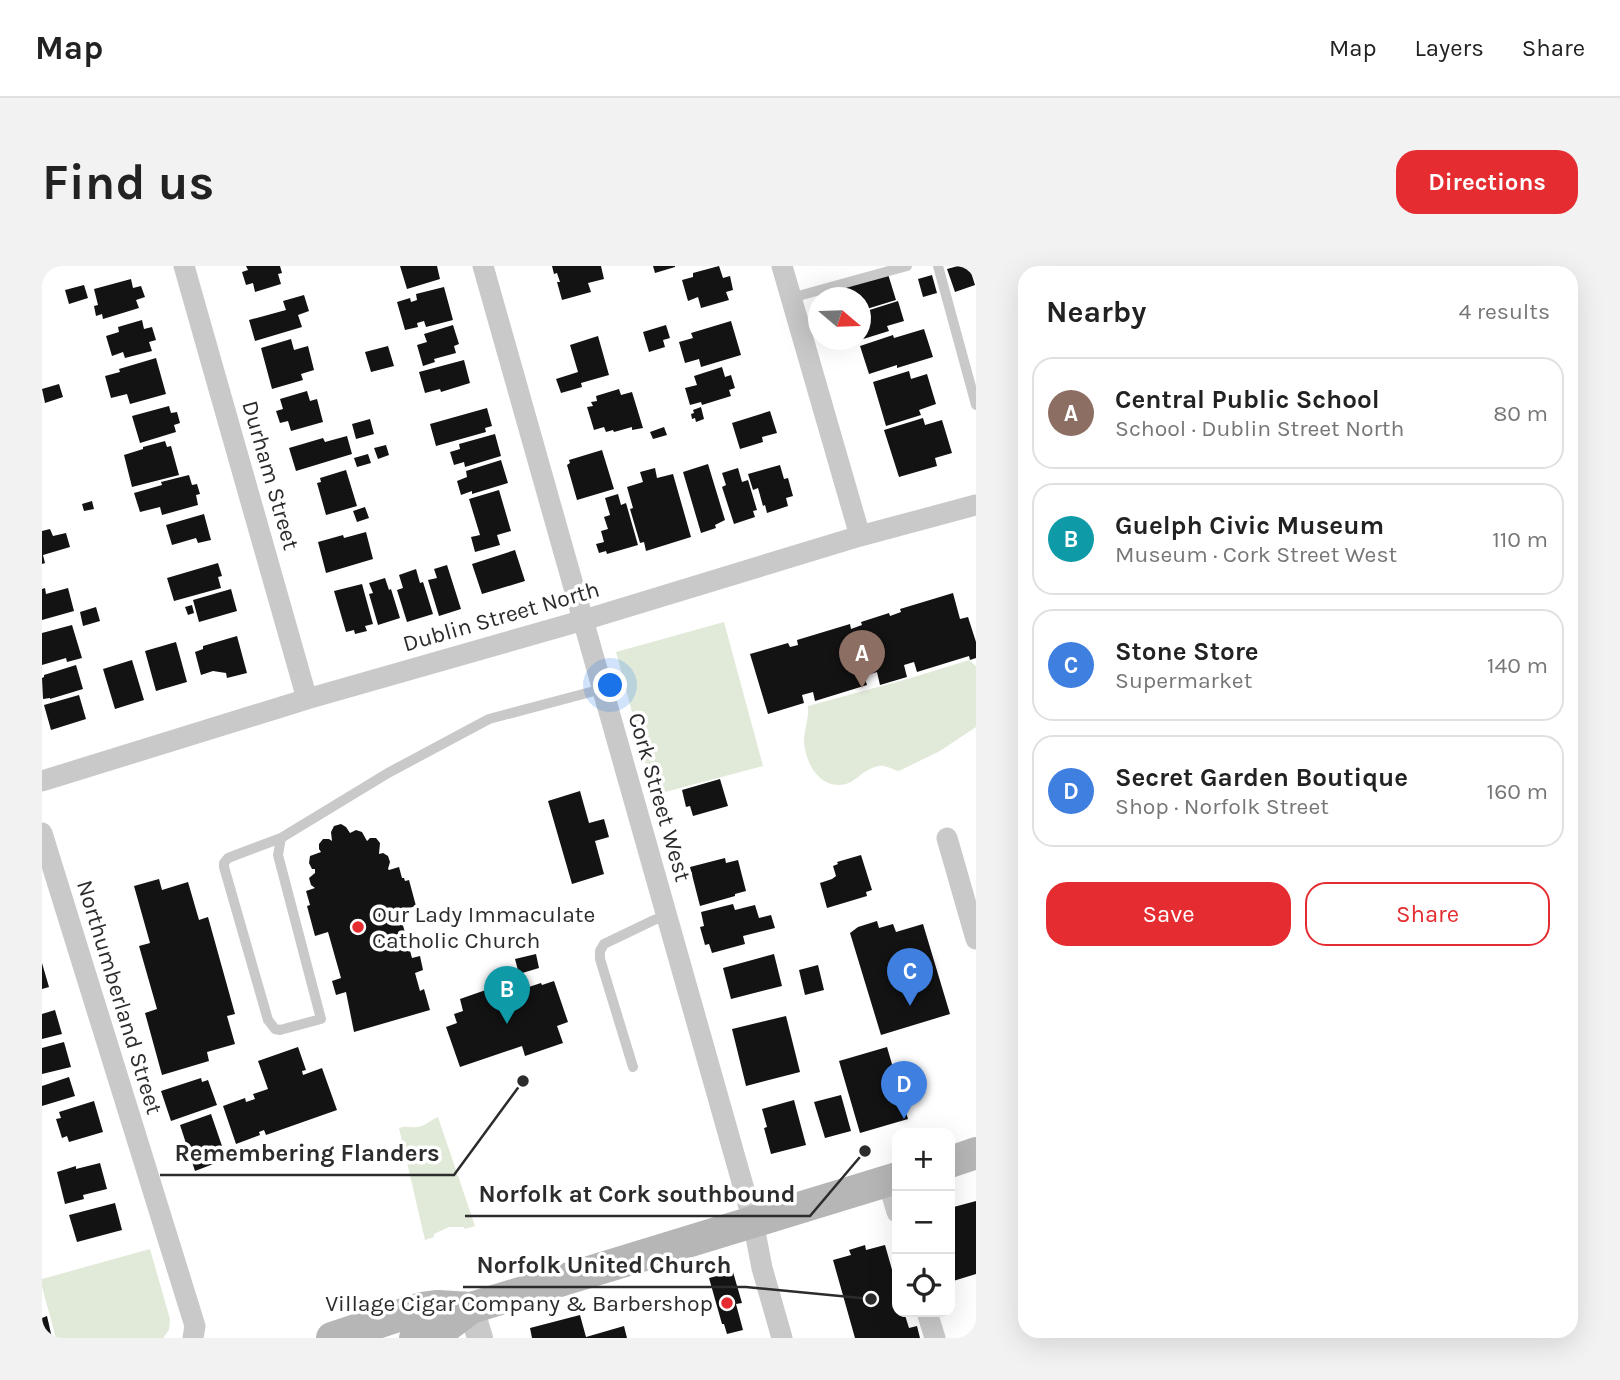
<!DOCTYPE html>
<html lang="en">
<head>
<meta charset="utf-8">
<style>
  :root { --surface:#fff; --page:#f2f2f2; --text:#222; --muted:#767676; --line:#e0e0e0; --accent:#e52c31 }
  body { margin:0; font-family:Karla,sans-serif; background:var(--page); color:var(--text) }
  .controls { position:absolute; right:21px; bottom:21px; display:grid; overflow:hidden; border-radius:14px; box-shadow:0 7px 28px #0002 }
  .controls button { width:63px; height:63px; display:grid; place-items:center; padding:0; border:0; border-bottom:2px solid var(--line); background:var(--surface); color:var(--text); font:35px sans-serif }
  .compass { position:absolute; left:766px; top:21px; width:63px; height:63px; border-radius:50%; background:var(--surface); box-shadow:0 7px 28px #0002; rotate:109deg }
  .you { position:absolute; left:569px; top:420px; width:24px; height:24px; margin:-18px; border:5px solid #fff; border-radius:50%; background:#1a73e8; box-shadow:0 0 0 10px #1a73e833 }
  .badge { display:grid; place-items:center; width:46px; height:46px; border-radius:50%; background:var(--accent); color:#fff; font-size:23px; font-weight:700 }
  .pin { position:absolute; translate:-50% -58px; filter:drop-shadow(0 2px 4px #0008) }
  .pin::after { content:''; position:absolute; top:37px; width:24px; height:21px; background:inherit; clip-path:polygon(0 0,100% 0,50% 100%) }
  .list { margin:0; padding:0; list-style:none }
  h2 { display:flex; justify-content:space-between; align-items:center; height:91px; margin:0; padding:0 28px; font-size:30px }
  h2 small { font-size:23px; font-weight:400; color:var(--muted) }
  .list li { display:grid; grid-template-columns:46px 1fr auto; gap:21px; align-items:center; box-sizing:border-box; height:112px; margin:0 14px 14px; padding:0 14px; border:2px solid var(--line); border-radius:21px }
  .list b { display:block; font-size:26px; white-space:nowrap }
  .list p { margin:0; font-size:23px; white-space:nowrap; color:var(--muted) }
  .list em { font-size:23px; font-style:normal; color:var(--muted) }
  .actions { display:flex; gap:14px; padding:21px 28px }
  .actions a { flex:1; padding:16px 0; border:2px solid var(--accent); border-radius:21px; text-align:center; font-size:24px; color:var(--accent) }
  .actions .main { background:var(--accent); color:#fff }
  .icon { flex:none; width:38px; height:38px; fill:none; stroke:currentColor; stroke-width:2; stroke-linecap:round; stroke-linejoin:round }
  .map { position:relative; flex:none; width:934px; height:1072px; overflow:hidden; border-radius:21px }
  header { display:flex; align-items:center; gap:42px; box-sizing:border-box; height:98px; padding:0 35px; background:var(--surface); border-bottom:2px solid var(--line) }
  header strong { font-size:33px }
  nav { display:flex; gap:38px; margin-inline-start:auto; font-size:24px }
  .intro { display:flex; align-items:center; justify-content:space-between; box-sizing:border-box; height:168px; padding:0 42px }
  h1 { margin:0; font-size:49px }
  .button { padding:18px 32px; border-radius:21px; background:var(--accent); color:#fff; font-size:24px; font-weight:700 }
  main { display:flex; gap:42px; padding:0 42px }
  aside { flex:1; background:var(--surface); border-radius:21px; box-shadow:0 7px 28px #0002 }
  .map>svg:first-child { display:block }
  .green { fill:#e1ead9 }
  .building { fill:#131313 }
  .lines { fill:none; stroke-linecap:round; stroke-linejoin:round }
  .service { stroke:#c9c9c9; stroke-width:10 }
  .minor { stroke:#c9c9c9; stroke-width:21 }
  .tertiary { stroke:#c9c9c9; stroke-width:26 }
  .secondary { stroke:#b6b6b6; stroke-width:32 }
  .poi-dot { fill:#e52c31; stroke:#fff; stroke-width:2.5 }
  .labels { text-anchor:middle; stroke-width:7; stroke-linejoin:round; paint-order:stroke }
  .street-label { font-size:23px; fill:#2c2c2c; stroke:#fff }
  .poi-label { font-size:23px; fill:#2c2c2c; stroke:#fff; text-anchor:start }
  .leader { fill:none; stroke:#2c2c2c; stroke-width:2.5 }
  .callout-dot { fill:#2c2c2c; stroke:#fff; stroke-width:2.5 }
  .callout-label { font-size:24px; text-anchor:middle; font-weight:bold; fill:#2c2c2c; stroke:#fff; stroke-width:7; stroke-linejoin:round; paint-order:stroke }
</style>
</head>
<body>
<header>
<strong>Map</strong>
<nav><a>Map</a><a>Layers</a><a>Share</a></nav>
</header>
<div class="intro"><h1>Find us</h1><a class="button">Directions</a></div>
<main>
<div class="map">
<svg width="934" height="1072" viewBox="0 0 934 1072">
  <rect width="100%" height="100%" fill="#fff"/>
  <!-- green -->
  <path class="green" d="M682 356 721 500 612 529 574 386Z
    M927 394 934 400V461L898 485 857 505C850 504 845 499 837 500 821 503 815 515 804 518 777 525 762 495 762 473 763 461 767 452 766 440L869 412Z
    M396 851 433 960 423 963 421 961H407L392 968V971L383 974 357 862C365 859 367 862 375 861 384 860 388 854 396 851Z
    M108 983 128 1053 127 1064 121 1072H14L0 1021V1013Z"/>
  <!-- building -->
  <path class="building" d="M204 0H238L240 7 236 8 239 18 213 26 211 17 204 19 200 6 206 4Z
    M358 0H395L398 13 365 23Z
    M510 0H559L562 13 546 17 549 26 520 34 515 16H518L515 7 512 8Z
    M611 0H633V1L613 7Z
    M677 0 681 12 688 10 691 24 684 26 687 34 659 42 656 31 646 35 640 14 651 11V7Z
    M916 0H927L933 19 913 26 905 3Z
    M846 8 854 34 818 45V32H804L802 22Z
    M890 9 895 27 881 31 876 13Z
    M89 13 91 22 99 20 103 31 94 34 97 42 61 53 60 48 54 50 52 40 56 39 52 23Z
    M42 19 46 32 27 38 23 24Z
    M402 21 411 54 384 61 382 55 375 57 376 61 363 64 355 36 368 32 369 36 375 34 374 28Z
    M262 29 267 45 256 49 260 61 213 75 207 54 244 44 241 35Z
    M856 35 862 55 845 60 847 65 818 74V47Z
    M100 54 102 63 110 61 114 74 107 76 110 85 83 92 81 86 70 90 64 70 77 66 76 61Z
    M689 55 699 89 659 101 657 93 643 97 637 76 651 72 649 67Z
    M411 59 417 78 412 80 414 87 392 93 393 96 381 100 375 79 385 76 382 68Z
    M624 59 628 72 621 74 623 81 607 86 601 66Z
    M882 63 891 91 855 102V99L827 108 818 80 851 69 852 72Z
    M556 70 567 109 539 117 540 121 519 127 514 113 536 106 528 79Z
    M249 73 252 84 266 80 272 104 259 108 261 114 230 123 219 82Z
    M346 80 352 100 329 106 323 86Z
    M114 92 124 128 88 138 85 128 69 132 63 110 78 106 77 103Z
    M422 94 428 117 399 126 398 123 383 127 377 106Z
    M680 101 683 111 689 109 693 122 687 124 689 130 660 139 659 136 648 139 643 122 655 119 652 110Z
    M867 105 869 113 885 108 894 138 877 144 879 149 844 160 831 116Z
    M17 118 21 131 3 137 0 123Z
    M577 123 579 129 590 126 601 162 590 164V161L572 166 571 164 564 166 562 161 552 164 545 141 551 140 549 136 555 135 554 130Z
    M265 125 268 135 275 133 281 156 249 165 246 155 238 157 234 145 241 143 238 133Z
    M127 140 129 147 135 146 138 157 132 159 134 166 98 177 90 150Z
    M659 141 662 153 654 156 653 152 650 153 649 148 652 147 651 144Z
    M445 142 450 160 443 162 444 166 394 180 388 158Z
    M728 145 735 167 720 171 721 176 698 183 690 157Z
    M881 152 883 159 900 154 910 187 893 192 895 200 857 211 842 164Z
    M328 153 332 168 314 173 310 158Z
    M622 161 625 169 611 173 608 166Z
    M453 168 459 190 423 201 422 196 412 199 408 186 418 183 417 178Z
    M305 170 310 188 254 205 247 182 281 172 283 176Z
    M123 175 125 181 129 180 137 209 90 221 82 189 101 183V181Z
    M344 179 347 189 336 193 332 182Z
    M560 184 572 223 535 234 525 199 528 197 527 194Z
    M326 188 329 197 315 201 312 192Z
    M459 194 466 217 430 228V225L419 229 415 215 425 211 424 205Z
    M666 198 683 254 673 259 674 262 659 267 641 206Z
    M738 199 742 213 746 212 751 230 744 232 746 240 725 247 723 239 721 240 716 222 711 224 706 208Z
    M613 202 615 212 631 208 649 271 604 285 602 276 598 277 588 243 591 242 585 221 601 216 598 206Z
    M696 202 700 216 706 214 715 244 711 245 713 251 692 258 680 221 684 219 680 207Z
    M304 204 315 240 284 249 275 217 279 216 278 212Z
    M147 209 150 219 155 218 158 228 154 229 156 239 120 249 118 241 98 246 92 227 120 219 119 216Z
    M457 224 469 265 455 269 458 279 433 286 429 271 438 269 427 233Z
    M576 228 579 239 584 237 596 279 565 288 564 285 557 287 554 278 562 276 559 265 566 263 562 251 568 249 563 232Z
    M50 235 52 243 42 245 40 238Z
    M323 241 327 252 315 256 311 245Z
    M162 248 169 274 156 277 154 272 130 279 124 259Z
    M8 263 11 270 24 267 28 281 1 289 3 297 0 298V265Z
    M324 266 331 293 284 307 276 276 301 269 302 272Z
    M473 284 483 315 440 328 430 298Z
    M176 297 180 310 176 311 179 322 132 335 125 312Z
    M405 299 419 343 397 350 386 314 395 312 392 303Z
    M374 303 378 317 381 316 391 348 365 356 355 324 361 322 357 309Z
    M343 312 347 324 349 323 358 352 336 359 327 328 331 327 327 317Z
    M320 318 331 358 323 360 325 365 313 368 312 364 304 366 292 325Z
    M3 322 4 328 26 322 32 345 0 354V323Z
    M189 323 195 345 157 356 151 334Z
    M911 327 918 353 926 351 934 376V392L928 394 927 390 875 406 872 396 862 399 865 411 838 419 835 406 822 410 825 419 773 435 771 426 760 429 762 437 726 448 708 388 746 377 748 381 756 379 755 374 808 358 809 363 820 359 819 356 847 347 848 350 859 346 858 343Z
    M150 339 152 347 146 349 143 341Z
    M54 341 58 355 41 360 38 346Z
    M30 359 40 392 25 396 24 392 0 399V367Z
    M195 370 205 407 185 412 184 407 171 405 159 409 153 386 161 383V380Z
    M134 376 145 416 114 425 103 385Z
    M90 394 102 434 73 443 61 403Z
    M34 399 41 423 8 433V432L1 433 0 412 2 411V409Z
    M37 429 44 453 9 464 2 439Z
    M678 513 686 540 651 550 648 540 644 541 640 524Z
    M538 525 547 557 562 553 567 571 553 575 562 608 530 618 506 535Z
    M299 558 304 561 308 567 314 564 320 566 325 575 328 572H334L338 577 337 588 341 587 346 590 348 596 346 603 347 604 357 601 360 612H362L363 615 367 614 374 640 357 645 370 692 378 690 381 704 373 707 378 725 382 723 388 744 312 766 304 726 294 729 290 715 299 712 286 666 273 670 265 640 268 639 264 625 273 622 269 619 267 612 273 607V603H270L267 597 268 590 279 586 277 583V578L281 573H287L290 575 289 566 292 560Z
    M819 589 830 624 824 626 825 630 785 642 778 617 790 613 794 610 791 600 796 598 795 596Z
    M683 592 684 597 696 594 704 625 693 628V630L658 640 648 601Z
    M117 613 120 624 146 616 157 654 166 651 193 748 185 750 193 778 165 786 167 795 120 809 103 747 115 743 97 680 108 677 92 620Z
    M691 638 693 644 713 639 717 652 729 649 733 662 701 670 703 678 670 687 667 678 663 679 658 661 662 660 659 646Z
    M835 655 837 662 851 658 854 666 881 658 908 748 839 769 808 667 816 661Z
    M494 688 497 702 477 708 473 693Z
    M732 688 740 720 689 733 681 702Z
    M0 697 7 721 0 723Z
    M776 699 782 724 763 729 757 704Z
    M512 715 526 756 515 760 521 777 483 790 480 780 418 801 404 761 415 757 412 748 421 745 418 733 458 719 462 729 499 717 500 719Z
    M13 744 20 768 0 773V748Z
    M744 750 758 806 704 820 690 763Z
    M22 776 29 801 0 808V782Z
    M256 781 264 804 260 805 261 809 280 802 295 844 224 869 222 864 217 866 218 869 194 878 181 840 203 832 204 836 213 833 211 828 226 823 216 795Z
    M845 781 866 853 818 867 797 795Z
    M27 811 33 830 0 840V820Z
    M159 812 160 816 166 814 175 839 129 855 119 825Z
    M799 829 809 865 783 872 772 836Z
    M752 834 764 879 729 888 722 862 725 861 720 843Z
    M52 835 61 866 27 876 25 870 20 872 14 853 19 852 17 846Z
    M169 848 180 880 170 883 174 897 153 905 138 859Z
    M58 897 65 923 41 929 42 933 23 938 15 906 34 900V903Z
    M934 935V1008L908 1016V942Z
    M73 937 80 964 35 976 27 949Z
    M823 979 824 984 843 979 855 1021V1046H862L867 1062 875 1060 878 1072H813L791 994 809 989 807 984Z
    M691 1006 700 1037 694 1038 701 1064 685 1068 682 1058H680L667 1012Z
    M538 1049 544 1071 582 1060 585 1072H490L488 1062Z
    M5 1050 10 1072H0V1052Z"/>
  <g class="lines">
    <!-- service -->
    <path class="service" d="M896 0 934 139
      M749 32 865 0
      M239 572 236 589 279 753 238 764 233 763 226 754 182 601V597L186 592 239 572 346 507 447 453 560 423
      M591 801 558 693V685L562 678 612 654 625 650"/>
    <!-- minor -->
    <path class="minor" d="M142 0 265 433
      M441 0 711 955 720 1002 740 1072
      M740 0 818 270
      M0 515 265 433 542 354 818 270 934 239
      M0 567 153 1060 151 1072
      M905 572 934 673
      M846 915 855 946
      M885 1046 893 1072"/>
    <!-- tertiary -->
    <path class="tertiary" d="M429 1042 438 1072"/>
    <!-- secondary -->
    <path class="secondary" d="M908 896 934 887
      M290 1072 380 1042 396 1040 429 1042
      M373 1072 401 1063 429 1042 855 912"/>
  </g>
  <!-- markers -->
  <g class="poi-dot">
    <circle cx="316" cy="661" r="7"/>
    <circle cx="685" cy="1037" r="7"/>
  </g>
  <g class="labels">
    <!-- street labels -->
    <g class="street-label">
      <text transform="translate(229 209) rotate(74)" y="8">Durham Street</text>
      <text transform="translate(459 350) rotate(-16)" y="8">Dublin Street North</text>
      <text transform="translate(618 531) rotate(74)" y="8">Cork Street West</text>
      <text transform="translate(78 731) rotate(73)" y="8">Northumberland Street</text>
    </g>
    <!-- poi labels -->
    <g class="poi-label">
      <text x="330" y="656">Our Lady Immaculate<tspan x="330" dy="26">Catholic Church</tspan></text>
      <text x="671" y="1045" text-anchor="end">Village Cigar Company &amp; Barbershop</text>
    </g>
  </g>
  <!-- callouts -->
  <path class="leader" d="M481 815L412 909H118M823 885L768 950H423M829 1033L704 1021H421"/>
  <g class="callout-dot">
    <circle cx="481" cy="815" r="7"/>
    <circle cx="823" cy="885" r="7"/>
    <circle cx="829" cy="1033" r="7"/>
  </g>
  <g class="callout-label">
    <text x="265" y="895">Remembering Flanders</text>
    <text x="595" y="936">Norfolk at Cork southbound</text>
    <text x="562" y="1007">Norfolk United Church</text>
  </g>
</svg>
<div class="controls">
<button>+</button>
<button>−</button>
<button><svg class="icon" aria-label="locate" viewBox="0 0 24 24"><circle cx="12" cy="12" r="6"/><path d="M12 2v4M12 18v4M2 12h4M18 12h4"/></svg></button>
</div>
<svg class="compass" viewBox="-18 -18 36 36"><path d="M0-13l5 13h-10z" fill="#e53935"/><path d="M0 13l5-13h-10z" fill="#767676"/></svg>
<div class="you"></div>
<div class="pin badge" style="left:820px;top:422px;background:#8d6e63">A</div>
<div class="pin badge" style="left:465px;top:758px;background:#0f9aa8">B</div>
<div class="pin badge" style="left:868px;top:740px;background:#3f7fe0">C</div>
<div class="pin badge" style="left:862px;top:853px;background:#3f7fe0">D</div>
</div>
<aside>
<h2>Nearby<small>4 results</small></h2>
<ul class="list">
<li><span class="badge" style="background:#8d6e63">A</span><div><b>Central Public School</b><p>School · Dublin Street North</p></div><em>80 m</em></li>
<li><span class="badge" style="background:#0f9aa8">B</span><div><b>Guelph Civic Museum</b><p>Museum · Cork Street West</p></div><em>110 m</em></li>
<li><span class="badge" style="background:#3f7fe0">C</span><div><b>Stone Store</b><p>Supermarket</p></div><em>140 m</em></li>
<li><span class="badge" style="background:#3f7fe0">D</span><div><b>Secret Garden Boutique</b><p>Shop · Norfolk Street</p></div><em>160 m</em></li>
</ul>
<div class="actions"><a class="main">Save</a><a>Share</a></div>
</aside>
</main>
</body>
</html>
